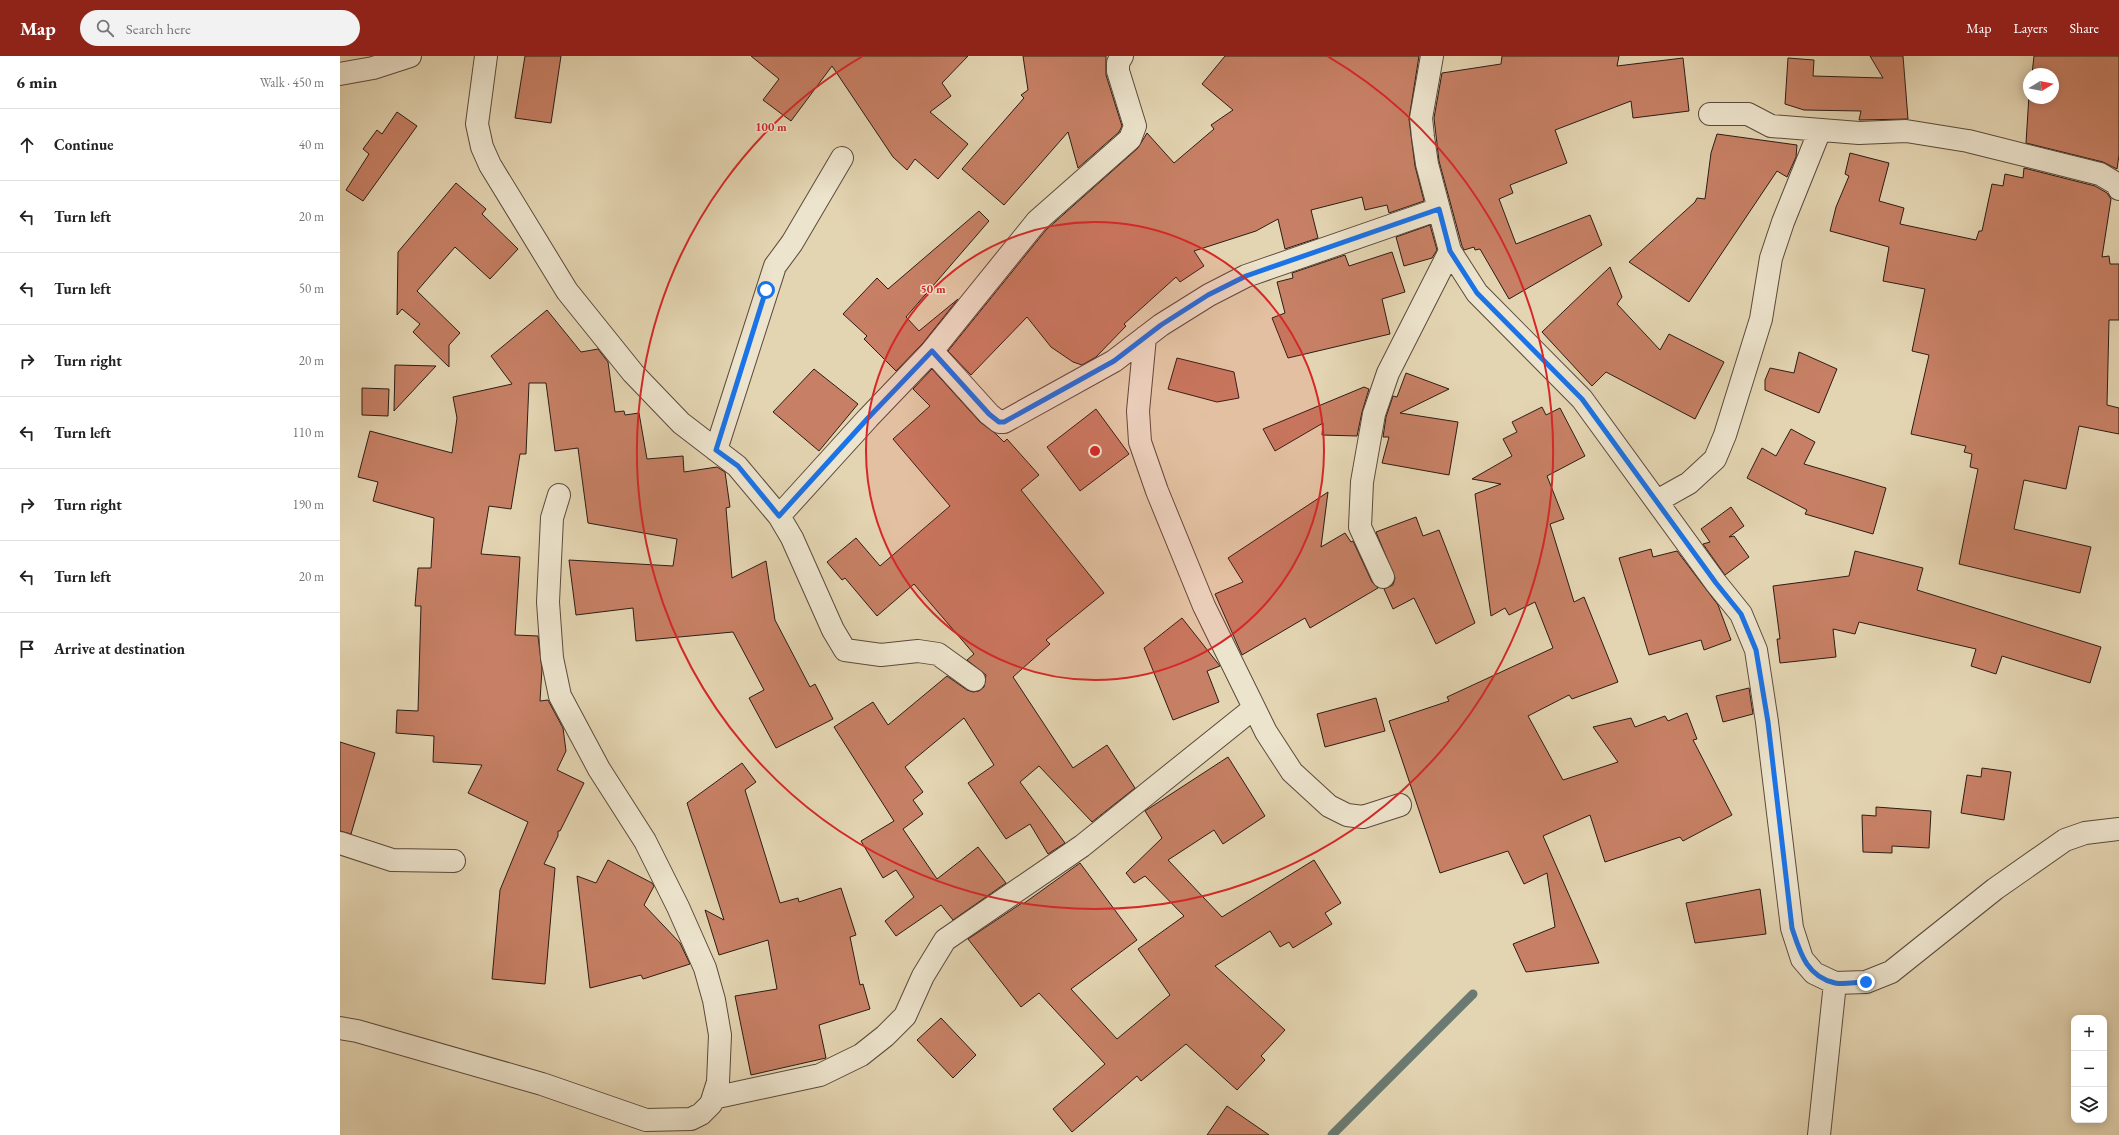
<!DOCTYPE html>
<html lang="en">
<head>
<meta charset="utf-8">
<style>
  :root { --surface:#fff; --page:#f2f2f2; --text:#222; --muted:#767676; --line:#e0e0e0; --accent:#8f2418 }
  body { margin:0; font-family:"EB Garamond",serif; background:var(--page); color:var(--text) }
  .controls { position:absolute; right:12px; bottom:12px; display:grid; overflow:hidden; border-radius:8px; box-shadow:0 2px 10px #0003 }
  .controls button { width:36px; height:36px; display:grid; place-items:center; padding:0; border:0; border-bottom:1px solid var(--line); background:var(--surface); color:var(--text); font:20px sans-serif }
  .compass { position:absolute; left:1683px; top:12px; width:36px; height:36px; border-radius:50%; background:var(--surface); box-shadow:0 2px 10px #0003; rotate:80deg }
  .stop { position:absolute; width:12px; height:12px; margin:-9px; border:3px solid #1a73e8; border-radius:50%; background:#fff }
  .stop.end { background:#1a73e8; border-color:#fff; box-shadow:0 1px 4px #0008 }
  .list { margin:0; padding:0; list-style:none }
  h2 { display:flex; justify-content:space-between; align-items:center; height:52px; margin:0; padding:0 16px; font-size:17px }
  h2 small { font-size:13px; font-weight:400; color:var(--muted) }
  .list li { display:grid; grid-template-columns:26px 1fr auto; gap:12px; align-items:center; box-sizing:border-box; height:72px; padding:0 16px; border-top:1px solid var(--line) }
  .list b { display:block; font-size:15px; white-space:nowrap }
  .list em { font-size:13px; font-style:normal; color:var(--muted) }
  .icon { flex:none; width:22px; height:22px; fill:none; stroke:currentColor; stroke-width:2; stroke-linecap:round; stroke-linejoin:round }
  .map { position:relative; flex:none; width:1779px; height:1079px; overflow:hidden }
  header { display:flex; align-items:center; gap:24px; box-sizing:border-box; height:56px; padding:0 20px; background:var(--accent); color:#fff }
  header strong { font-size:19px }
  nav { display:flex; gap:22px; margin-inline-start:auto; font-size:14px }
  .search { width:280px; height:36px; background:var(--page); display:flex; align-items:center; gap:10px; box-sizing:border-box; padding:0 14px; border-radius:22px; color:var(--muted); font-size:15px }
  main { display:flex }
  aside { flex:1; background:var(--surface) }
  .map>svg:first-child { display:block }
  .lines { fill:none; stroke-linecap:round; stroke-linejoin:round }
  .stream { stroke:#6b7a71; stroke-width:9 }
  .building { fill:#c78065; stroke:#2d1c15 }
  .minor-casing { stroke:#5b4a3c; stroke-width:24 }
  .minor { stroke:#ede4cd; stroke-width:22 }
  .route { stroke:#1a73e8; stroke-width:5 }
  .ring { fill:none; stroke:#d62828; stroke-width:2 }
  .centre { fill:#d62828; stroke:#ede4cd; stroke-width:2 }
  .ring-label { font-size:12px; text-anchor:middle; font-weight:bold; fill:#d62828; stroke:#ede4cd; stroke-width:3; stroke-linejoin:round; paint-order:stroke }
</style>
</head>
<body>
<header>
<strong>Map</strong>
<div class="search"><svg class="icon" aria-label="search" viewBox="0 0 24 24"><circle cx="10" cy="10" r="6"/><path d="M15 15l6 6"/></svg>Search here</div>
<nav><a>Map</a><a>Layers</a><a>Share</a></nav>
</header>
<main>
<aside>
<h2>6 min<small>Walk · 450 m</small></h2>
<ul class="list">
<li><svg class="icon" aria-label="ahead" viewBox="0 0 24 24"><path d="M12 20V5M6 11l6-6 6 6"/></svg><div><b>Continue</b></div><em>40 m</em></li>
<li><svg class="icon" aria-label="left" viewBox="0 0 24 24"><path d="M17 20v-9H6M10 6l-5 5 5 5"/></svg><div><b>Turn left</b></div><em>20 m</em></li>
<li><svg class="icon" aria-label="left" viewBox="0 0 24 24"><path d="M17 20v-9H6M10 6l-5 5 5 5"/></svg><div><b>Turn left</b></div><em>50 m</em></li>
<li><svg class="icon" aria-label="right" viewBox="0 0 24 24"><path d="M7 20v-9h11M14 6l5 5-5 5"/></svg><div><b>Turn right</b></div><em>20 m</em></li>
<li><svg class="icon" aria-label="left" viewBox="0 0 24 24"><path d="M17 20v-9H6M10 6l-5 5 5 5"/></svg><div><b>Turn left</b></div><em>110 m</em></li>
<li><svg class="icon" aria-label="right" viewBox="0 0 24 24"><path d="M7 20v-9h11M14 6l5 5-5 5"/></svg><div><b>Turn right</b></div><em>190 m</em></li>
<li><svg class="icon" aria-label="left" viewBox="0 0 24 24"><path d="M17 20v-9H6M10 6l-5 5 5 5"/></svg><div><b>Turn left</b></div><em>20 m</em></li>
<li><svg class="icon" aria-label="arrive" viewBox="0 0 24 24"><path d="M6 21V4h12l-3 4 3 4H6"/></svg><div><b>Arrive at destination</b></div></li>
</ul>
</aside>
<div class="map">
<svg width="1779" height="1079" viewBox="0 0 1779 1079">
  <rect width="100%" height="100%" fill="#e4d5b2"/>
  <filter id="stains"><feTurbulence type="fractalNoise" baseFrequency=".005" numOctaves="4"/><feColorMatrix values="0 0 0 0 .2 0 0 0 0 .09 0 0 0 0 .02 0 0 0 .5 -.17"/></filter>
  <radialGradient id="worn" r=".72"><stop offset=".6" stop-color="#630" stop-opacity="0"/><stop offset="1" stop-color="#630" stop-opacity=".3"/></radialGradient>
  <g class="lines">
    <!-- stream -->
    <path class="stream" d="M992 1079 1133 938"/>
  </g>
  <!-- building -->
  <path class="building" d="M185 0H221L211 67 175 62Z
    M411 0H628L602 27 611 40 590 56 628 88 598 123 575 103 567 114 553 101 492 10 451 65 423 44 439 23Z
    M683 0H766V19L782 70 779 76 738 112 728 76 664 149 622 113 684 42 681 39 688 34Z
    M885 0H1079L1069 63 1075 110 1084 145 1049 157 1047 149 1025 154 1022 141 971 154 978 182 945 193 938 163 916 175 854 195 864 210 840 226 836 221 784 268 786 270 756 301 742 309 733 306 711 291 687 261 631 319 608 295 706 174 798 92 807 77 834 107 874 73 871 69 893 54 862 28Z
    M1162 0H1279L1277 10 1343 2 1349 55 1293 62 1291 45 1215 74 1227 107 1170 129 1173 137 1159 143 1176 188 1250 159 1262 189 1169 243 1140 193 1135 194 1134 191 1124 194 1122 190 1099 105 1094 62 1102 17 1161 8Z
    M1530 0H1563L1568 63 1519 64 1521 55 1464 54 1445 48 1448 2 1474 4 1473 20 1543 22Z
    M1694 0H1779V99L1777 113 1763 106 1686 87 1689 39V42H1713V18H1692Z
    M57 56 77 70 23 145 6 134 29 98 23 93 37 74 42 78Z
    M1377 78 1457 89 1456 101 1447 121 1437 115 1349 246 1289 206 1355 146 1357 142 1365 143 1371 97Z
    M1510 97 1549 107 1539 145 1564 152 1560 168 1636 184 1639 175H1642L1652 128 1663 130 1665 118 1683 122 1684 112 1755 130 1767 137 1771 143 1762 201 1769 200 1770 208H1779V264H1769L1767 349 1779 352V378L1739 370 1726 433 1684 424 1674 473 1751 491 1740 537 1619 508 1638 413 1630 411 1632 398 1624 396 1626 390 1571 378 1589 299 1572 295 1585 233 1543 225 1549 191 1490 175 1496 151 1509 120 1505 118Z
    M116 127 146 153 142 158 178 193 150 223 115 191 77 235 120 277 109 289V311L73 276 80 268 62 253 57 259 58 196Z
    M639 155 649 165 566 261 579 275 618 243 583 287 556 315 524 283 527 280 503 258 537 222 548 233Z
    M1090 169 1097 194 1092 202 1064 210 1056 181Z
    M1052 196 1065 236 1042 243 1050 278 948 302 932 262 945 257 937 226 953 222 952 217 1005 199 1009 210Z
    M1270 211 1282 241 1277 248 1320 294 1329 278 1384 306 1355 363 1266 316 1252 330 1202 276Z
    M207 254 241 296 258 293 268 306 275 356 284 355 285 359 299 357 307 403 343 400 344 416 377 411 385 416 390 451 386 452 392 522 426 505 435 564 470 631 475 628 493 663 436 692 409 642 424 634 393 576 296 585 293 552 236 559 229 504 333 510 337 483 248 467 238 392 215 395 206 327H189L186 398H180L171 453 149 450 141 498 180 501 175 579 198 580 202 613 200 645 208 644 223 672 226 695 217 714 244 727 220 775H218V780L204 808 215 812 205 928 152 923 160 834 188 766 128 737 142 709 93 706 94 680 56 677 57 654 78 655 81 550H75L78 512H91L94 462 33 445 38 426 18 421 30 375 112 397 117 362 113 341 172 328 151 300Z
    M1459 296 1497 313 1479 357 1425 334V324L1430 312 1454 317Z
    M837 302 894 316 899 342 877 346 828 333Z
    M55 309 96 310 54 355Z
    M474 313 518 348 479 395 433 356Z
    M592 313 640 366 656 378 664 386 667 383 699 419 681 434 764 537 706 584 710 588 673 621 733 712 767 689 795 732 752 766 699 710 680 726 725 787 708 798 690 768 666 783 628 727 654 709 624 662 565 711 583 736 573 744 583 758 563 773 597 823 638 791 666 827 613 864 601 849 556 880 545 865 574 841 556 814 543 822 521 785 554 765 494 671 533 646 548 669 607 620 627 634 633 636 639 635 644 631 646 619 627 604 634 598 574 528 537 560 505 522 502 524 487 506 516 482 540 510 610 450 553 383 590 350 573 333Z
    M1066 317 1109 333 1060 357 1118 366 1109 419 1042 407 1049 381H1043L1046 361 1053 340 1057 341Z
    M1024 331 1029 333 1022 356 1017 380 982 379 983 367 935 395 923 373Z
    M22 332 49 333 48 360 22 359Z
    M1202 351 1206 359 1220 352 1245 400 1207 420 1224 463 1210 468 1234 546 1244 541 1278 626 1232 643 1229 639 1188 660 1223 724 1278 706 1253 671 1291 662 1295 671 1325 660 1328 665 1347 657 1357 683 1353 684 1392 759 1343 785 1340 781 1265 806 1250 759 1203 780 1259 907 1186 916 1173 888 1215 871 1207 817 1184 828 1168 795 1100 817 1049 665 1109 645 1107 641 1213 592 1195 546 1169 559 1165 552 1151 560 1135 438 1161 428 1132 423 1172 400 1163 383 1177 376 1172 366Z
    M756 353 789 398 740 435 707 391Z
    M1451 373 1475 386 1464 408 1546 432 1533 478 1465 458 1467 454 1407 422 1422 392 1436 400Z
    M988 436 981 491 1005 477 1011 486 1013 485 1032 526 1038 532 970 572 965 562 902 599 875 538 903 526 888 502Z
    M1391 451 1404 470 1389 481 1394 480 1409 501 1385 519 1363 488 1370 486 1361 473Z
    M1076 461 1083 480 1099 474 1135 567 1096 588 1074 542 1053 553 1044 533 1053 529 1055 522 1036 476Z
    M1311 493 1313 501 1337 495 1378 549 1391 584 1364 594 1361 584 1309 599 1279 502Z
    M1515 495 1583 512 1577 534 1761 591 1750 627 1662 600 1656 618 1631 610 1636 593 1519 566 1515 578 1493 573 1496 601 1440 607 1437 583H1440L1433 530 1509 520Z
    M842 562 880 610 867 615 879 646 833 664 804 592Z
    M1409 632 1413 658 1383 666 1376 640Z
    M1036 642 1045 675 985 691 977 658Z
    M0 686 35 697 11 778 0 775Z
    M888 701 925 760 883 788 874 774 828 804 882 861 974 804 1001 847 985 857 992 868 953 892 949 886 940 891 930 875 875 910 945 974 921 1000 925 1004 897 1034 846 988 801 1025 797 1020 732 1076 713 1053 765 1008 699 937 681 951 628 883 682 847 683 848 740 807 797 884 731 933 777 983 830 939 798 893 844 860 805 820 794 827 786 817 822 782 805 755Z
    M402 707 416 726 405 734 440 847 458 842 459 846 501 832 516 879 510 881 520 929 523 928 530 953 479 969 486 1002 411 1019 395 940 437 933 428 884 379 899 365 854 384 864 347 747Z
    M1642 712 1671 716 1664 764 1621 757 1627 719 1641 721Z
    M1536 751 1591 755 1589 792 1552 790V797L1523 796 1522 759 1536 760Z
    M268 804 312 827 314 830 304 849 340 887 350 908 303 923 301 919 250 932 237 820 256 827Z
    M1420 833 1426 878 1355 887 1346 847Z
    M601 962 636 999 613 1022 577 984Z
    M887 1050 929 1079H867Z"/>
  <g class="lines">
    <defs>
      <path id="minor" d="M146 0 137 68 142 91 150 109 227 235 293 317 341 367 397 410 439 460 452 482 493 574 505 594 541 599 578 595 598 598 634 624
        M1092 0 1081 62 1083 81 1087 108 1110 195 1137 237 1242 343 1376 527 1401 558 1416 594 1427 666 1452 872 1462 903 1474 917 1495 927 1526 926 1551 916 1655 833 1725 784 1745 777 1779 773
        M0 18 33 12 70 0
        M1370 58H1408L1431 70 1519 77 1566 75 1628 85 1760 118 1777 128 1779 133
        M805 281 798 355 800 386 817 435 864 550 926 676 952 716 989 750 1007 759 1023 761 1060 749
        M592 295 649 358 659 366H664L774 305 821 269 869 239 906 220 1099 153
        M376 394 435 210 452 187 502 102
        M1317 445 1349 427 1375 403 1385 379 1421 263 1431 202 1443 166 1480 74
        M439 460 528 362 592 295 697 165 790 83 795 70 778 15V7L782 0
        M1043 521 1020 471 1022 426 1034 358 1048 317 1110 195
        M0 787 52 804 114 805
        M0 972 17 975 202 1028 306 1064 351 1063 361 1058 371 1048 378 1026 380 979 374 944 365 912 338 851 305 785 259 713 220 640 212 602 208 546 212 462 219 439
        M373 1042 480 1019 521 999 545 980 565 960 583 920 605 884 742 790 914 652
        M1479 1079 1495 927"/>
    </defs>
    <!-- minor casing -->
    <use href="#minor" class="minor-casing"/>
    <!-- minor -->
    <use href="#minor" class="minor"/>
  </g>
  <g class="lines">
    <!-- route -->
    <path class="route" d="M426 234 376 394 398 410 439 460 528 362 592 295 649 358 659 366H664L774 305 821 269 868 239 906 220 1099 153 1110 195 1137 237 1242 343 1376 527 1401 558 1416 594 1428 666 1452 872C1460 896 1466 920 1495 927 1504 929 1516 926 1526 926"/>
  </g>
  <!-- distance rings -->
  <circle cx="755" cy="395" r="229" fill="#d62828" fill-opacity=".12"/>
  <g class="ring">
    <circle cx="755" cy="395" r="229"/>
    <path d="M987 0A458 458 0 1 1 523 0"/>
  </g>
  <circle cx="755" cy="395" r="6" class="centre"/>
  <g class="ring-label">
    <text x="431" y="75">100 m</text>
    <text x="593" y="237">50 m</text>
  </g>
  <rect width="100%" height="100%" filter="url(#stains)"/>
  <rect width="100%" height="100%" fill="url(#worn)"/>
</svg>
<div class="controls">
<button>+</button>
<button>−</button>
<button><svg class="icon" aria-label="layers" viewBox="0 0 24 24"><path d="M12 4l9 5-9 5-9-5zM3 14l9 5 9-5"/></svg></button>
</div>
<svg class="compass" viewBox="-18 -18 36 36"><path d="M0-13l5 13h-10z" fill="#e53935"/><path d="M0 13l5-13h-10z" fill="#767676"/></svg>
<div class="stop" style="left:426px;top:234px"></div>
<div class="stop end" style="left:1526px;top:926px"></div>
</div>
</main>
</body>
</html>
